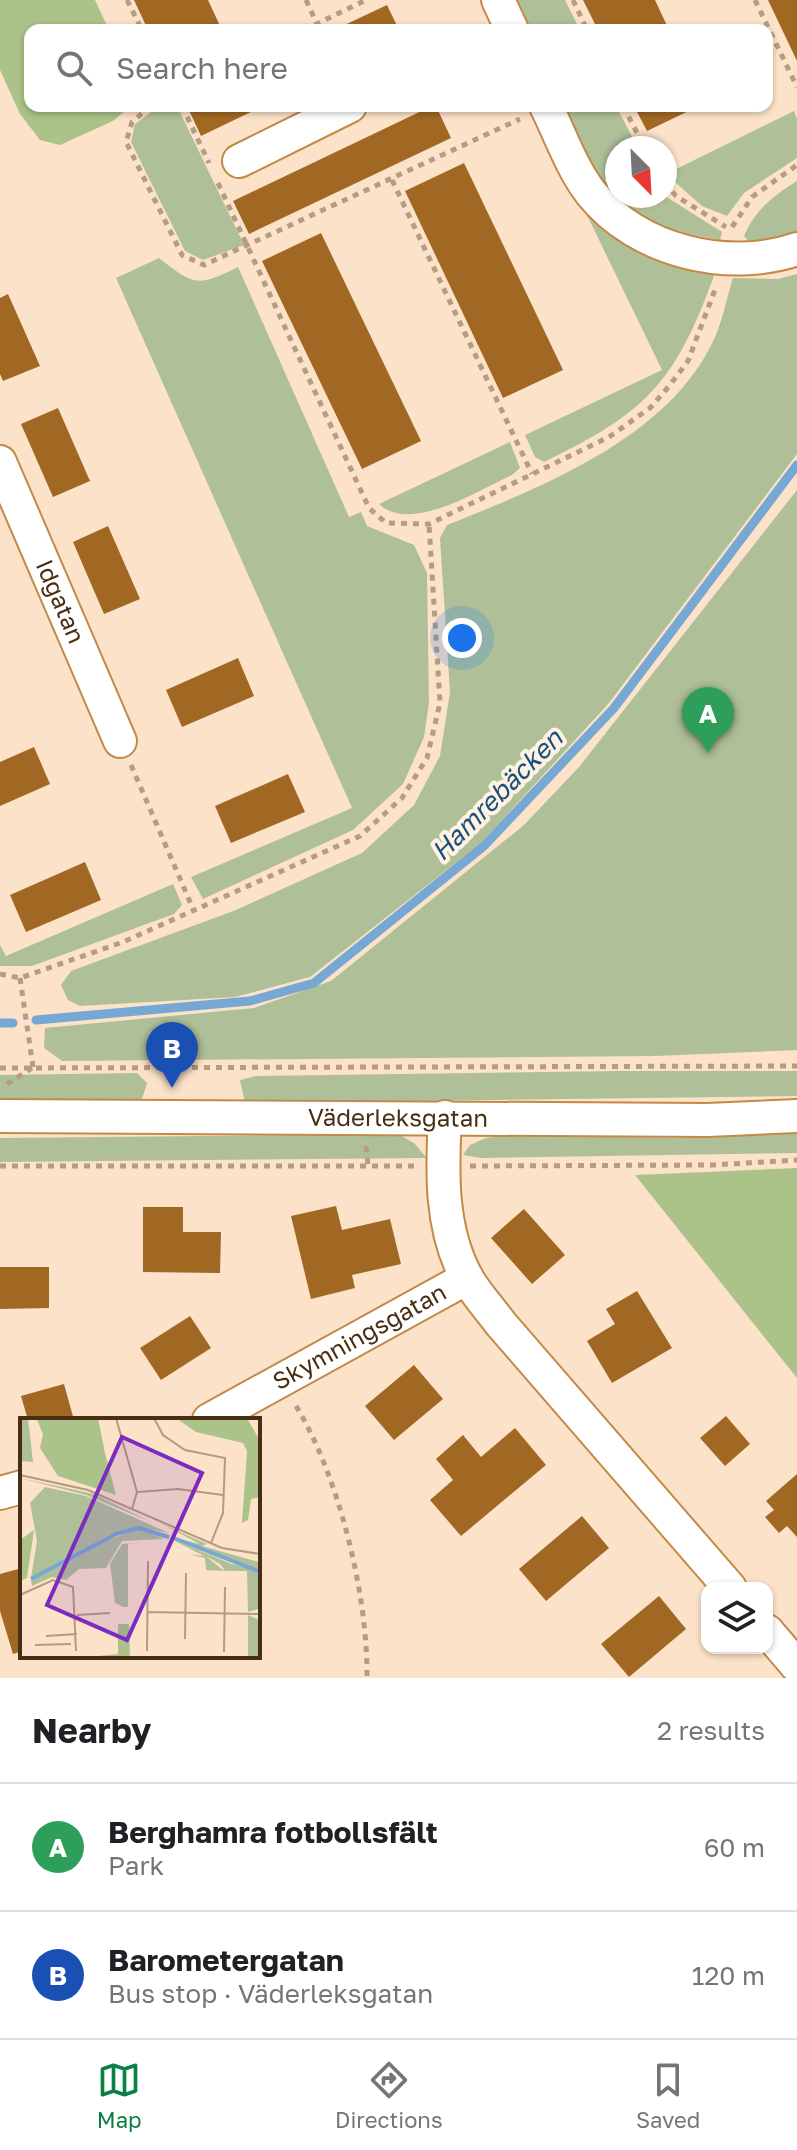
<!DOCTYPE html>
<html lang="en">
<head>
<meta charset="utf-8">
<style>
  :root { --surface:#fff; --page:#f2f2f2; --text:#202124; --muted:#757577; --line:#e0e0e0; --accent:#0b8043 }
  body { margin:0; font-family:"Golos Text",sans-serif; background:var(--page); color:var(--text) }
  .controls { position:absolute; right:24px; bottom:24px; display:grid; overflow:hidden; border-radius:16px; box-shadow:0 2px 6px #0004 }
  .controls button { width:72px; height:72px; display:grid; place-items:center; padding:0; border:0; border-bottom:2px solid var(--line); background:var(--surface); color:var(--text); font:40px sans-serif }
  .compass { position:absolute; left:605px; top:136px; width:72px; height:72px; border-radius:50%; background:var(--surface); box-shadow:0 2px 6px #0004; rotate:156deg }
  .you { position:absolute; left:462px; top:638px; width:28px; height:28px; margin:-20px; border:6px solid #fff; border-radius:50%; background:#1a73e8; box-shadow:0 0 0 12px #1a73e833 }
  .badge { display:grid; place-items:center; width:52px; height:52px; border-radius:50%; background:var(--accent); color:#fff; font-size:26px; font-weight:700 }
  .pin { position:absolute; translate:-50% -66px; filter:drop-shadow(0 2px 4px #0008) }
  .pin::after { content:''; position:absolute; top:42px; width:28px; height:24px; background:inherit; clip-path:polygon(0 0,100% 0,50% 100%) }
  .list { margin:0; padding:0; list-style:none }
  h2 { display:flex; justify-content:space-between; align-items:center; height:104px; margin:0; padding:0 32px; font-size:34px }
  h2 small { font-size:26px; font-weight:400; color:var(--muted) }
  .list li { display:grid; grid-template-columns:52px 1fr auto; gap:24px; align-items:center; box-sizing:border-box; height:128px; padding:0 32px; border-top:2px solid var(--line) }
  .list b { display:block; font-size:30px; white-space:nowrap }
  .list p { margin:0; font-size:26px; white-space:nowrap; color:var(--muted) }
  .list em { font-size:26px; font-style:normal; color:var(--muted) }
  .icon { flex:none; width:44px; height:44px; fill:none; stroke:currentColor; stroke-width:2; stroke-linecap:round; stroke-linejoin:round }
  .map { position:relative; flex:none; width:797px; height:1678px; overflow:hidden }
  .search { position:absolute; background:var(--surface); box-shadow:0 2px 6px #0004; left:24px; right:24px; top:24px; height:88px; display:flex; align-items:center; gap:20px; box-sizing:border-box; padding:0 28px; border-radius:16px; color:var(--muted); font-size:30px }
  .sheet { height:360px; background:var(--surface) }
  nav { display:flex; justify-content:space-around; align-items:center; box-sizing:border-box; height:112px; border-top:2px solid var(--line); background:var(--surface); font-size:22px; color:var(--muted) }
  nav a { display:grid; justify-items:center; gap:4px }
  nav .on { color:var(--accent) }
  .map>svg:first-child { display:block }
  .green { fill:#afc098 }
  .forest { fill:#abc389 }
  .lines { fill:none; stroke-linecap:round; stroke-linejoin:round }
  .stream { stroke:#77a7d3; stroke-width:9 }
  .building { fill:#a16823 }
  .minor-casing { stroke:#c48947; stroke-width:36 }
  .path { stroke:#b59c82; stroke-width:5; stroke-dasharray:6 6; stroke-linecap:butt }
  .minor { stroke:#fff; stroke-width:32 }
  .labels { text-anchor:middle; stroke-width:8; stroke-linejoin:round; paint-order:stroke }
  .street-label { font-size:24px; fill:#482f14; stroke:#fff2e5 }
  .water-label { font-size:26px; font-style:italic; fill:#1b507b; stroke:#fff2e5 }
  .inset-river { fill:none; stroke:#77a7d3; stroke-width:4 }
  .inset-road { fill:none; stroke:#b49a81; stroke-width:2 }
  .view { fill:#7b2cbf; fill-opacity:0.15; stroke:#7b2cbf; stroke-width:4 }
  .inset-edge { fill:none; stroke:#482f14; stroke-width:4 }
</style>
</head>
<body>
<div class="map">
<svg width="797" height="1678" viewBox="0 0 797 1678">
  <rect width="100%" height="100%" fill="#fce2c9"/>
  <!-- green -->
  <path class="green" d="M514 0H565L580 30H527Z
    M159 106H177L244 245 203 260 185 251 131 142 135 124Z
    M563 106H616L638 148H617V196H665L722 232 720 240 641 225 603 187Z
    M794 111 797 119V158L744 193 727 216 702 206 666 174Z
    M797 181V233L781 240 749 242 744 236C755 210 773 196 797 181Z
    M586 213 715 273C676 381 648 412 544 462L535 457 525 435 662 370Z
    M159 258C195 286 197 287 238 267L349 517 361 512 367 526 414 545 427 573 429 703 424 737 403 784 353 830 203 899 191 877 352 808 116 278Z
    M797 274V454L609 703 481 843 310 977 235 997 80 1006 68 1000 61 985 71 971 236 910 362 853 414 805 440 756 450 692 440 538 447 525C542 487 671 437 715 337 723 319 727 297 733 278L778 279Z
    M510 442 520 468 512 475C478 490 411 534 379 504Z
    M797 490V1050L655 1056 62 1061 44 1048 45 1028 254 1008 331 981 524 825 579 767Z
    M173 884 182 905 174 914 32 966H0V945L6 956Z
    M621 1071H797V1096L245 1103 240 1080 256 1076Z
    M137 1073 147 1083 141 1102 0 1100V1075Z
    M797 1133V1153L481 1158 463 1155 470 1145 486 1138 517 1134 670 1138Z
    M398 1134 414 1143 427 1158 0 1162V1138Z"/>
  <!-- forest -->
  <path class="forest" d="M0 0H95L109 30H30V106H131L113 121 60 145 40 140 20 114 0 70Z
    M797 1168V1378L635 1175Z"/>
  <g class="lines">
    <!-- stream -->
    <path class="stream" d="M36 1020 250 1001 314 983 484 846 614 708 797 465
      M0 1023H13"/>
  </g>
  <!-- building -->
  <path class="building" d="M134 0H208L222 30H148Z
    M583 0H655L669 30H598Z
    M768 0H797V61Z
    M387 5 399 30H334Z
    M187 106H263L201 136Z
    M432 106H436L451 138 249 234 233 201Z
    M634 106H699L647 131Z
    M464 163 563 370 503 398 405 191Z
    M321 233 421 441 362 469 262 261Z
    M8 294 40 366 3 381 0 374V298Z
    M58 408 90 481 53 497 21 424Z
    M108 526 140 599 104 614 73 542Z
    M238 658 254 696 182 727 166 690Z
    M34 747 50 784 0 806V762Z
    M288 774 305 812 231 843 215 806Z
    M85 862 101 900 26 932 10 895Z
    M336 1206 342 1230 390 1219 401 1264 352 1275 355 1288 311 1299 291 1216Z
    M143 1207H183V1232H221L220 1273 143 1272Z
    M524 1209 565 1255 532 1284 491 1238Z
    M0 1267H49V1308L0 1309Z
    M637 1291 672 1348 612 1383 587 1341 615 1324 606 1309Z
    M190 1316 211 1348 161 1380 140 1348Z
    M414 1365 443 1399 394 1440 365 1406Z
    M64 1384 74 1420H28L21 1396Z
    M726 1416 750 1444 725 1466 700 1438Z
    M515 1428 546 1465 461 1536 430 1500 453 1480 436 1459 463 1435 481 1457Z
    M797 1474V1537L787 1526 779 1533 765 1517 774 1510 766 1501Z
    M582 1516 609 1548 546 1601 519 1569Z
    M22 1568V1651L13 1654 0 1611V1574Z
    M659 1596 686 1629 629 1677 601 1644Z"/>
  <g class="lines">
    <defs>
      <g id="minor">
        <path d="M498 0 512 30"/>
        <path d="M546 106C560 134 572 169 591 193 637 251 728 273 797 249"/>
        <path d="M239 161 350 106"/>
        <path id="s1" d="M0 462 120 741"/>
        <path id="s2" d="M0 1116 708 1120 797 1116"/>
        <path d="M445 1117C442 1171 440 1229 467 1278 476 1294 490 1309 501 1324L730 1588"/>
        <path id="s3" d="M209 1420 467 1278"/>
        <path d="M0 1493 22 1487"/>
        <path d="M767 1631 797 1666"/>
      </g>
    </defs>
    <!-- minor casing -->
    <use href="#minor" class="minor-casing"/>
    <!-- path -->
    <path class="path" d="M127 0 142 30
      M306 0 317 24
      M573 0 587 30
      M755 0 797 87
      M304 30 366 0
      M151 106 132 122 126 142 182 255 204 265 520 119
      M182 106 209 163
      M623 106 645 148
      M392 180 532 474
      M665 182 676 196 726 227
      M218 183 369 508 386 523 429 524 609 437 650 408 670 385 688 361 716 287
      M732 227 752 197 797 165
      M131 765 194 911
      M0 974 20 978 123 942 360 836 402 798 427 758 440 703 429 524
      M20 978 33 1067
      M0 1068 797 1066
      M7 1084 32 1068
      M366 1146 368 1165
      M0 1166H416
      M470 1166 713 1165 797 1160
      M296 1406C339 1476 368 1596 367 1678"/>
    <!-- minor -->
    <use href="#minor" class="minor"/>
  </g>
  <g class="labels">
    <!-- street labels -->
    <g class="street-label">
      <text dy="8" stroke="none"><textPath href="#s1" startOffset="152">Idgatan</textPath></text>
      <text dy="8" stroke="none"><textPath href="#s2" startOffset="398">Väderleksgatan</textPath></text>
      <text dy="8" stroke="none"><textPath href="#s3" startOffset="172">Skymningsgatan</textPath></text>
    </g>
    <!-- water labels -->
    <g class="water-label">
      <text transform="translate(497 795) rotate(-45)" y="9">Hamrebäcken</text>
    </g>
  </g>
  <!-- overview -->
  <g transform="translate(20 1418)">
    <rect width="240" height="240" fill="#fce2c9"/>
    <path d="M0 0H8L13 44 0 43ZM0 60 74 76 131 104 66 77ZM25 69 66 78 149 115 118 109 91 116 11 160 17 123 10 85ZM142 106 187 126 182 128 239 144V191L228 194 227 153H205L200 146 186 138 204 153 186 152 185 140 168 136 184 138 151 121 212 146 234 151 151 119 180 126ZM120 111 145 121 102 123 86 150 59 151 46 162 32 159 12 168 11 162 78 125ZM127 124 108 126V189H103L95 185 90 146 102 126ZM228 197 239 202V240H228Z" fill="#afc098"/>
    <path d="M78 0 85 35 96 77 38 58 20 30 23 16 17 2ZM156 0 228 2 239 21 240 79 231 81 228 102 222 105 227 33 223 25 176 14ZM14 112 7 160 0 163V122ZM98 206H109L110 240H56L98 236Z" fill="#abc389"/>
    <path class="inset-river" d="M151 119 238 153M11 161 96 116 119 110 149 119"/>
    <path class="inset-road" d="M96 0 117 74 112 91M134 0 143 17 165 32 205 40 203 95 191 125M0 57 68 72 202 130 240 136M118 74 158 71 203 77M0 177 33 162 53 169 56 233M127 194 240 196M57 197 90 195M26 218 57 216M165 221 166 155M15 227 51 226M127 233 128 143M204 234 205 169"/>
    <path class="view" d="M102 19 182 55 107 222 27 187Z"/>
    <rect width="240" height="240" class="inset-edge"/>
  </g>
</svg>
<div class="controls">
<button><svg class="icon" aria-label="layers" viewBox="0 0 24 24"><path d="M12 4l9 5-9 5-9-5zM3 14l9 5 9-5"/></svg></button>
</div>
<svg class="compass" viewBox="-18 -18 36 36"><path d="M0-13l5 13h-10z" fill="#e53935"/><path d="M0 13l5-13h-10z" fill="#757577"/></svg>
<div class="you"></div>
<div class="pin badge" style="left:708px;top:753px;background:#2e9e5b">A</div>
<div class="pin badge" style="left:172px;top:1088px;background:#1a4fb4">B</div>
<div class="search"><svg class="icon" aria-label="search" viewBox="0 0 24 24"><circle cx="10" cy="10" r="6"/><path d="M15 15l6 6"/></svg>Search here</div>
</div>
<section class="sheet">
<h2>Nearby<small>2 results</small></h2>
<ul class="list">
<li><span class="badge" style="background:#2e9e5b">A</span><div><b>Berghamra fotbollsfält</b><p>Park</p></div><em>60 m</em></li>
<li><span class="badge" style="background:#1a4fb4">B</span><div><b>Barometergatan</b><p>Bus stop · Väderleksgatan</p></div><em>120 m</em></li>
</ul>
</section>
<nav>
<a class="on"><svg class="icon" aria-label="map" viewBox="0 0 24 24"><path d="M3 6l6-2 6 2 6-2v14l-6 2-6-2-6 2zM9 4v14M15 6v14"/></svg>Map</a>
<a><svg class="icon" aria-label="directions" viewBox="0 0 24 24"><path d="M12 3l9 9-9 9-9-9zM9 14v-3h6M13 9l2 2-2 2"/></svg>Directions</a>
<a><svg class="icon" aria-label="saved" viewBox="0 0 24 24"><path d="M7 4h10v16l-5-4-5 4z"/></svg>Saved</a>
</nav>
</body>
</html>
